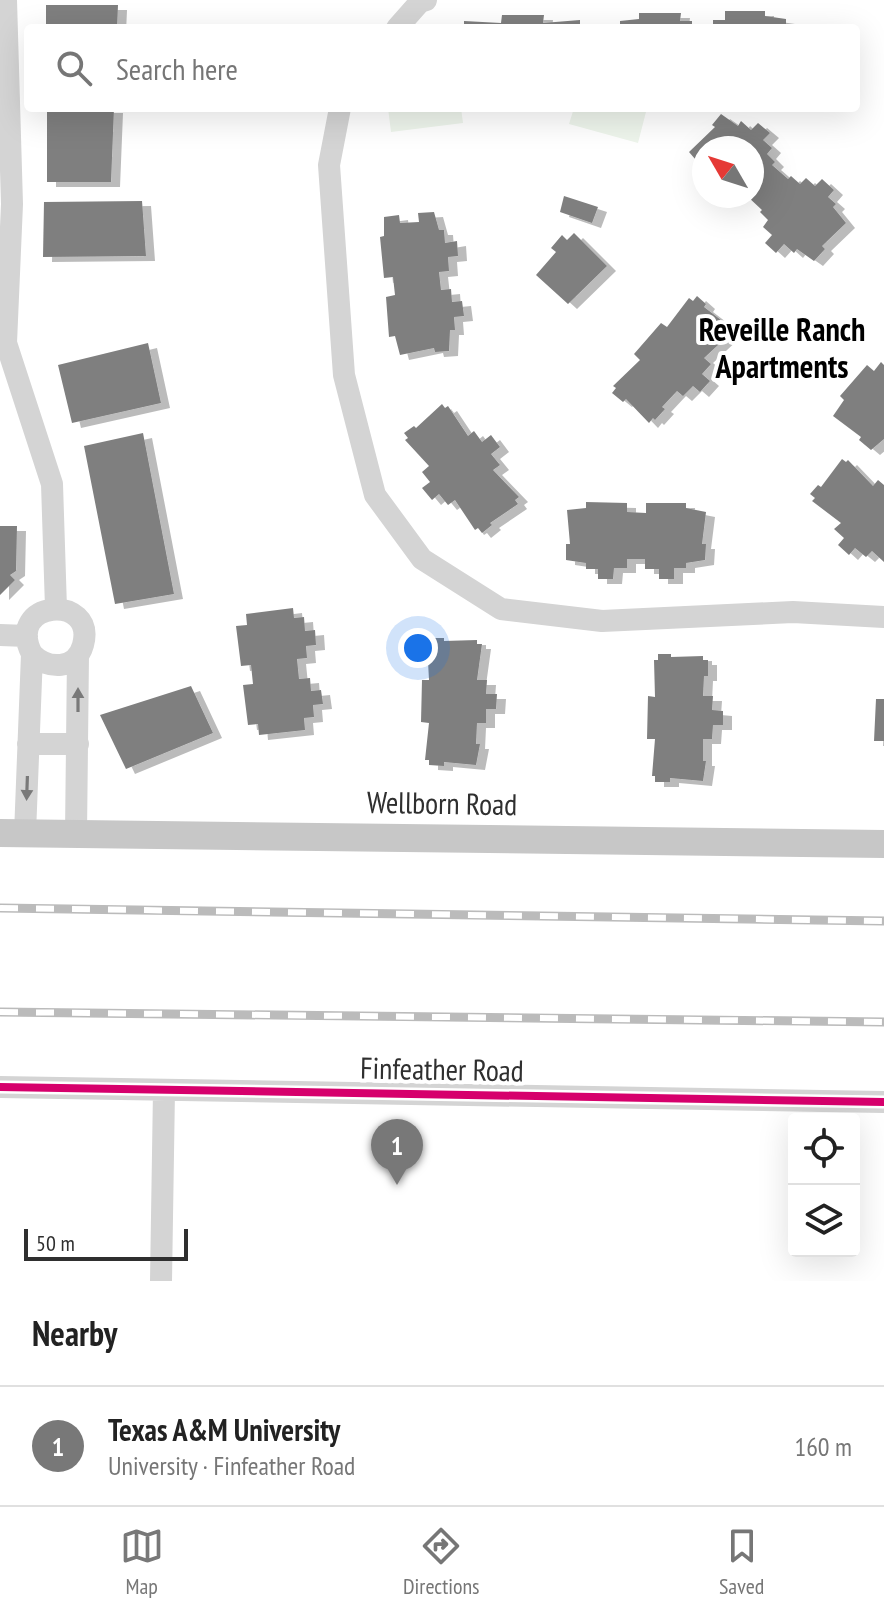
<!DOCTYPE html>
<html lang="en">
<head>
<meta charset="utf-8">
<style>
  :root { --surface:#fff; --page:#f6f6f6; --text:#222; --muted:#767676; --line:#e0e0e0; --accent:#787878 }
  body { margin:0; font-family:"PT Sans Narrow",sans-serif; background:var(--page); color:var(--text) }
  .controls { position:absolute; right:24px; bottom:24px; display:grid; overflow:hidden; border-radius:8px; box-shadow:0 8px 32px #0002 }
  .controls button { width:72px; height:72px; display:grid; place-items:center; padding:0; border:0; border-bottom:2px solid var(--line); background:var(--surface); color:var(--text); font:40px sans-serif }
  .compass { position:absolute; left:692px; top:136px; width:72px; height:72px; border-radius:50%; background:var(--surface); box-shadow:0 8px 32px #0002; rotate:309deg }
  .scale { position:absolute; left:24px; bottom:20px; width:164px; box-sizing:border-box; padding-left:8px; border:4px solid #2f2f2f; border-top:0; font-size:22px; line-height:28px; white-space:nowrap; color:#2f2f2f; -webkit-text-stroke:6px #fff; paint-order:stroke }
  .you { position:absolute; left:418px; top:648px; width:28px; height:28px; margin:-20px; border:6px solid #fff; border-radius:50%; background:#1a73e8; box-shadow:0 0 0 12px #1a73e833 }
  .badge { display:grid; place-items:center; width:52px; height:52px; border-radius:50%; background:var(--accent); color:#fff; font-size:26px; font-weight:700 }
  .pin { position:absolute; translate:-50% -66px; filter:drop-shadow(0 2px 4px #0008) }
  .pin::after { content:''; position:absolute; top:42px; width:28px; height:24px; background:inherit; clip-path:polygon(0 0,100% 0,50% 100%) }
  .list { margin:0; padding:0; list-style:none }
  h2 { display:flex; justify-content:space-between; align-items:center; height:104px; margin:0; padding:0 32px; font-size:34px }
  h2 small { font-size:26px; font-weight:400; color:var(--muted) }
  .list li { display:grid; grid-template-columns:52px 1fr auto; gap:24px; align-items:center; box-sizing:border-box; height:120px; padding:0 32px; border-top:2px solid var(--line) }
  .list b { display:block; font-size:30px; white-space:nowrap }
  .list p { margin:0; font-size:26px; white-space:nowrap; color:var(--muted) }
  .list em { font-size:26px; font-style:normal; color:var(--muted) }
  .icon { flex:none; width:44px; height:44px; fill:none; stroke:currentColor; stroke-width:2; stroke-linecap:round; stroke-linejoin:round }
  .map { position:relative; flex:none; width:884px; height:1281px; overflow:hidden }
  .search { position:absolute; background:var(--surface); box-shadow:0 8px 32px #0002; left:24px; right:24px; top:24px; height:88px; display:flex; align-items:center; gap:20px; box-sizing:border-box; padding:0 28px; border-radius:8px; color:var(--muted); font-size:30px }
  .sheet { height:224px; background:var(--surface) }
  nav { display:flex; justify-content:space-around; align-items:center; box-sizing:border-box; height:112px; border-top:2px solid var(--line); background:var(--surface); font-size:22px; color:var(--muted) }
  nav a { display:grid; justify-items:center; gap:4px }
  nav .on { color:var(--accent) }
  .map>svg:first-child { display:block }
  .green { fill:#eef5ec }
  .building { fill:#7f7f7f; filter:url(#shadow) }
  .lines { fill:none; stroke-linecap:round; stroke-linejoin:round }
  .minor { stroke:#d4d4d4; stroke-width:22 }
  .major { stroke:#c7c7c7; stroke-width:28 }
  .rail-casing { stroke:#bbb; stroke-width:9 }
  .rail { stroke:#fff; stroke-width:6; stroke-dasharray:18; stroke-linecap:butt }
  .cycleway-casing { stroke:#fff; stroke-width:13 }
  .cycleway { stroke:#d6006c; stroke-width:8 }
  .oneway { fill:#797979 }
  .labels { text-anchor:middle; stroke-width:8; stroke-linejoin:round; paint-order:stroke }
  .street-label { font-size:30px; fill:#2f2f2f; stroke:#fff }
  .neighbourhood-label { font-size:32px; font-weight:bold; fill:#000; stroke:#fff }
</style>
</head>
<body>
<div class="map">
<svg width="884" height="1281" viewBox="0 0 884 1281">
  <defs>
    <filter id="shadow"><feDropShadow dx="9" dy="5" stdDeviation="0" flood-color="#0004"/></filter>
  </defs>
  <rect width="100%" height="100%" fill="#fff"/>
  <!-- green -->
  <path class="green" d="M388 108H461L463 123 391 132Z
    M574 108H647L638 143 569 124Z"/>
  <!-- building -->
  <path class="building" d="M46 5H118L117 28H46Z
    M725 11H765V16L786 19V28H620V21L639 19V13H681L680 21H692V25L713 24V20H725Z
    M502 15H544L543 23 580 20V24H586V28H458V24H464V21L501 23Z
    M47 108H114L111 182H47Z
    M721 114 738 126 741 121 751 130 758 123 770 133 763 140 772 148 767 154 775 162 772 165 788 179 791 176 800 184 806 178 815 186 822 179 834 190 828 197 836 204 833 207 846 223 822 246 825 249 814 261 797 249 794 253 784 244 776 253 765 243 772 235 763 227 768 220 760 212 762 210 747 196H752V148H704V176L698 172 702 167 689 152 715 127 712 125Z
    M564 196 598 207 592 223 560 212Z
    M142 201 146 256 43 257 44 202Z
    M434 212 439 230H444L445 243 457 241 458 256 448 257 449 271 439 272 441 290 451 289 452 302 462 301 464 316 454 317 455 330H450L449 351 435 352 434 348 400 355 395 336 389 337 386 297 395 295 393 277 384 278 380 237 384 236V217L399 215 400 223 419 222 418 213Z
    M574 233 607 266 568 304 536 275 556 252 551 248 562 235 567 240Z
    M697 296 706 304 704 307 730 327 727 330 731 333 704 358 711 364 702 374 710 381 700 392 693 386 683 396 677 391 662 407 665 409 655 420 653 418 649 423 626 399 623 402 612 393 616 388 613 386 640 360 634 354 661 323 667 327 689 298 693 301Z
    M148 343 161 403 72 423 58 365Z
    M881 362 884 365V439L871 450 859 440 861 437 833 416 844 400 840 396 867 365 874 371Z
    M442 404 445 408 448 406 468 436 474 431 482 442 491 435 500 447 491 454 500 465 493 470 519 497 515 500 518 504 490 523 492 525 482 533 478 528 475 530 455 500 448 505 439 494 432 500 422 488 430 482 422 472 429 466 405 440 408 438 404 433 414 426 416 428Z
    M143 433 174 594 115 604 84 446Z
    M842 459 846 462 848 460 873 486 878 480 884 485V562L872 551 866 557 855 548 849 555 838 545 844 538 834 529 841 523 812 501 815 498 810 494 818 485 821 487Z
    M586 502 627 503V512L646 513V503H686V508L706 512 702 544H706L705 560 686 563V568H674V579H659V569H645V559H627V568H614L613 579H598V569H586V563L566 560V544H570L567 510 586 508Z
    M0 526H17L16 571 10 575 15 580 0 595Z
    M293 608 294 618 304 617 305 631 315 630 316 645 306 646 307 658 297 659 299 679 310 678 311 691 321 690 323 704 313 705 314 717 304 718 305 730 259 735 258 724 248 725 243 685 253 684 251 665 241 666 236 626 247 625 246 614Z
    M432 638H444V641L477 640V644H482L477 680H487L486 694H497L496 709H486V723H477L476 744H480L476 765 444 762V766L429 765V760H425L429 723 421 722 422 680H429L427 643 432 644Z
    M658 654H671V657L703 656V660H708V676H704L703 696H713L712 710 723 711V725H713L712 739H703V761H706L703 781 670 778V782H655V776H652L655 739H647L648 696 655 697 654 660H658Z
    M191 686 213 733 126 769 100 715Z
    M876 699H884V741H874Z"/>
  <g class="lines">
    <!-- minor -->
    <path class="minor" d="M6 0 12 204 6 343 52 484 56 608
      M397 28 420 2 426 0
      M340 108 329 165 344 375 375 495 422 559 501 609 602 621 793 612 884 617
      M0 635 27 636
      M28 744H78
      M25 834 32 654C4 600 97 593 83 645 76 670 48 670 32 654
      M76 834 78 655
      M0 1087 884 1102
      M161 1281 164 1090"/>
    <!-- major -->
    <path class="major" d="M0 833 884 844"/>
    <defs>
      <path id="rail" d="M0 908 884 921
        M0 1012 884 1022"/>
    </defs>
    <!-- rail casing -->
    <use href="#rail" class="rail-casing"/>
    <!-- rail -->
    <use href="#rail" class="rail"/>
    <defs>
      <path id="cycleway" d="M0 1087 884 1102"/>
    </defs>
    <!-- cycleway casing -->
    <use href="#cycleway" class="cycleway-casing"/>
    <!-- cycleway -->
    <use href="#cycleway" class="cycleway"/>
  </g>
  <!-- one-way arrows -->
  <defs><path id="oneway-solid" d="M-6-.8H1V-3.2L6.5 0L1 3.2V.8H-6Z" transform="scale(2)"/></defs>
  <g class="oneway">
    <use href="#oneway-solid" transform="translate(78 700) rotate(-90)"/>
    <use href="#oneway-solid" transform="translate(27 788) rotate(92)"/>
  </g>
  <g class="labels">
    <!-- street labels -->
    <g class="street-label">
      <text transform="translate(442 804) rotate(1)" y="10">Wellborn Road</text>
      <text transform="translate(442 1070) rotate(1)" y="10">Finfeather Road</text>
    </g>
    <!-- neighbourhood labels -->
    <g class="neighbourhood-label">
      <text x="782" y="341">Reveille Ranch<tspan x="782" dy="37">Apartments</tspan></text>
    </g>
  </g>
</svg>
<div class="controls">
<button><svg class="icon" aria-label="locate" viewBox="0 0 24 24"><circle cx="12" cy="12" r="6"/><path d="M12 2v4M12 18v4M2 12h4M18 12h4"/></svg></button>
<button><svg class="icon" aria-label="layers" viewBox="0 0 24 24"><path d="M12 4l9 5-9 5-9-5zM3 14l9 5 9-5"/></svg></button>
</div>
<svg class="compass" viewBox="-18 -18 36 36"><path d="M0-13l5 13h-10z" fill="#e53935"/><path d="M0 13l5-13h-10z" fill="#767676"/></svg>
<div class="scale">50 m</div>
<div class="you"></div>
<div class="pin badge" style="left:397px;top:1185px">1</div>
<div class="search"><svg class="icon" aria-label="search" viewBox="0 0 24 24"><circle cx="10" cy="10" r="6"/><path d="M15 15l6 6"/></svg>Search here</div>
</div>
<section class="sheet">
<h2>Nearby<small></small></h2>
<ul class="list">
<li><span class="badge">1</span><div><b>Texas A&amp;M University</b><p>University · Finfeather Road</p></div><em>160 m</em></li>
</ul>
</section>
<nav>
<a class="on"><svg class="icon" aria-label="map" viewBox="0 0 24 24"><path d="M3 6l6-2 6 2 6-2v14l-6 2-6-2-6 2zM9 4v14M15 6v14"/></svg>Map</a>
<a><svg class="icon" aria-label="directions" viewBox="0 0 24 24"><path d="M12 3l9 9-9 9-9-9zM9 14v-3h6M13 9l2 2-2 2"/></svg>Directions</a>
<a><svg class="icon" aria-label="saved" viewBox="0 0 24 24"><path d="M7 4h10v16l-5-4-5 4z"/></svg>Saved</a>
</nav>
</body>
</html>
